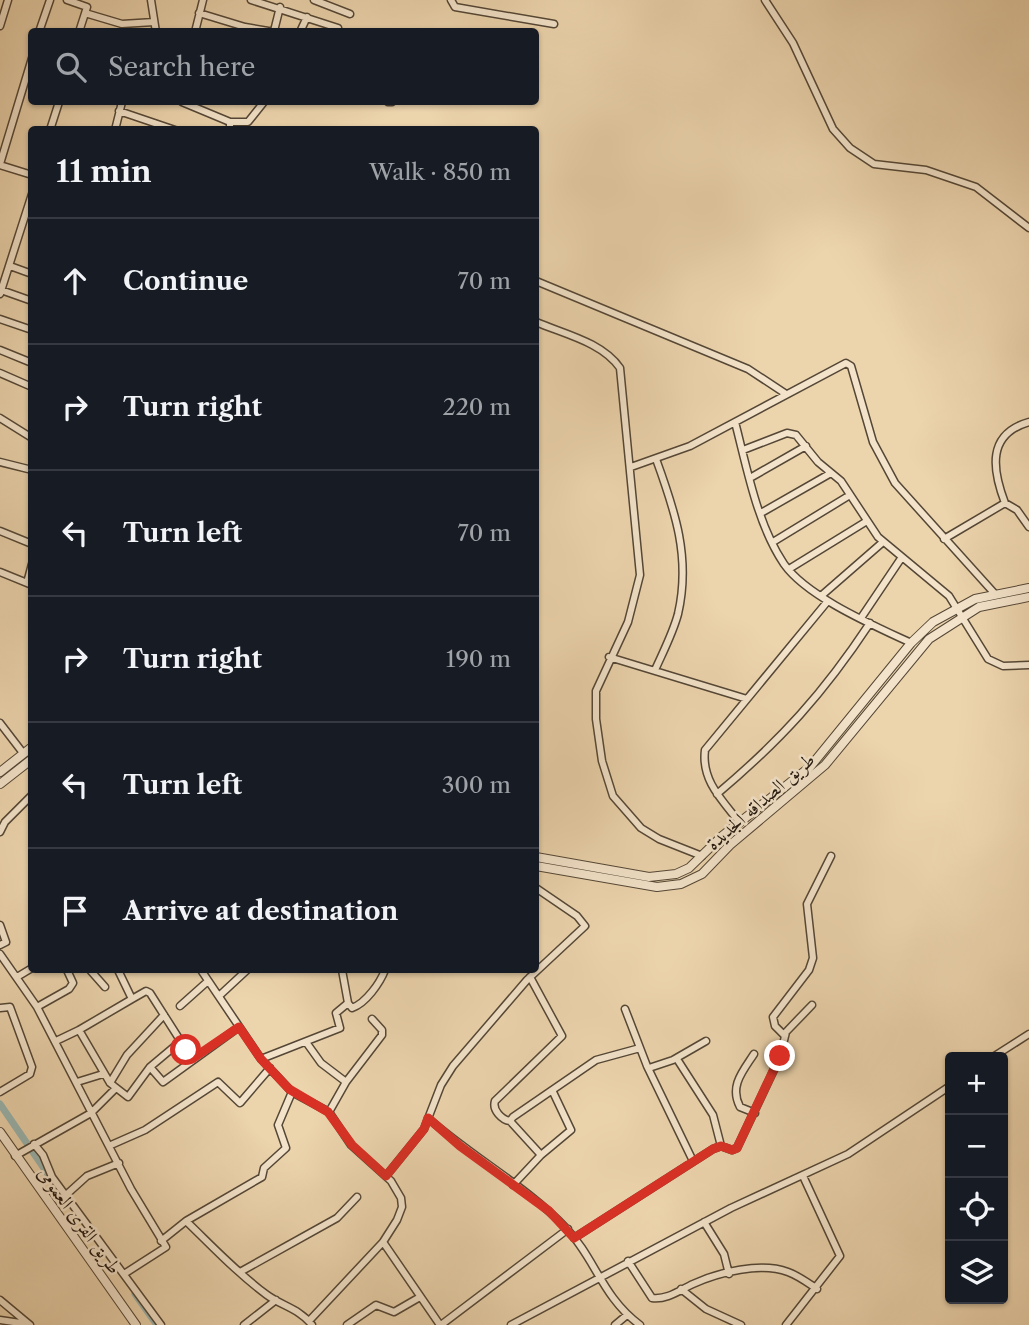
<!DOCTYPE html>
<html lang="en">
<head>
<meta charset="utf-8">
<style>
  :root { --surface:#171b24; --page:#20242c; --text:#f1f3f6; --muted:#9ea1a6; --line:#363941 }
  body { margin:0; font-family:"Libre Caslon Text",Amiri,serif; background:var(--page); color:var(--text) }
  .controls { position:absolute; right:21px; bottom:21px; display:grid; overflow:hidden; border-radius:7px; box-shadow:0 2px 5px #0004 }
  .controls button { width:63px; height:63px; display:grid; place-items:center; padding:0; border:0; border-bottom:2px solid var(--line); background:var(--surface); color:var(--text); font:35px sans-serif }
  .stop { position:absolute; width:21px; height:21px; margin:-16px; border:5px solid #d93025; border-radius:50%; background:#fff }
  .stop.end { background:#d93025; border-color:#fff; box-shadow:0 2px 7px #0008 }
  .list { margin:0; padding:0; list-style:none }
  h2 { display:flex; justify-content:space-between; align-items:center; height:91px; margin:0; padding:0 28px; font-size:30px }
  h2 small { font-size:23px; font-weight:400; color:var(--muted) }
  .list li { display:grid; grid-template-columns:46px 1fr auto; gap:21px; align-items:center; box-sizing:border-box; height:126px; padding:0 28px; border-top:2px solid var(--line) }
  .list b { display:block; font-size:26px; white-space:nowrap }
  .list em { font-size:23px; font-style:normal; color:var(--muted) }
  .icon { flex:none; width:38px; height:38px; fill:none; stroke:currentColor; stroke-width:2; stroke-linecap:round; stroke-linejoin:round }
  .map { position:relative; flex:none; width:1029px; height:1325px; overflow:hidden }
  .search { position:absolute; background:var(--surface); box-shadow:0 2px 5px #0004; left:28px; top:28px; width:511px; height:77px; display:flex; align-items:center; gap:18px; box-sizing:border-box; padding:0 24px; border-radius:7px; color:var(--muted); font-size:26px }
  .panel { position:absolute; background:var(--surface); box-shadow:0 2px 5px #0004; left:28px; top:126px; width:511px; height:847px; border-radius:7px }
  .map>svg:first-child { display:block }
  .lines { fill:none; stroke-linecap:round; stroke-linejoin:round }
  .canal { stroke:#9ab7b2; stroke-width:7 }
  .minor-casing { stroke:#544736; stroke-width:9 }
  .tertiary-casing { stroke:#544736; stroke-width:10 }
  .minor { stroke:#f3e3ca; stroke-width:6 }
  .tertiary { stroke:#f3e3ca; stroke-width:8 }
  .route { stroke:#d93025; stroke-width:9 }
  .labels { text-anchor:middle; stroke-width:5; stroke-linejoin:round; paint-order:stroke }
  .street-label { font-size:19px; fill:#22180f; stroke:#f3e3ca }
</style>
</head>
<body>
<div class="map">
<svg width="1029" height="1325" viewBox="0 0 1029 1325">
  <rect width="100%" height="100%" fill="#ecd4ad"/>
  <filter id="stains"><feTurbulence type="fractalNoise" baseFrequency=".00286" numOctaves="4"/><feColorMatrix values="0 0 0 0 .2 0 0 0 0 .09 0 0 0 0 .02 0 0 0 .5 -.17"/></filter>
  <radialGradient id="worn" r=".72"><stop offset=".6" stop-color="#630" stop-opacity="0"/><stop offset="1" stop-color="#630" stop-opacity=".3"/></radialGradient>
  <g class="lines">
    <!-- canal -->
    <path class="canal" d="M0 1104 52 1180
      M135 1294 157 1325"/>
    <defs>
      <path id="minor" d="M67 0 87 7 79 32
        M151 0 156 32
        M251 0 338 28
        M314 0 350 14
        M451 0 455 7 554 24
        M765 0 793 43 833 129 850 148 874 164 926 170 976 187 1029 228
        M85 13 122 24 154 22
        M199 13 245 27 274 32
        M0 26 8 0
        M274 31 280 7
        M39 32 50 0
        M195 32 203 0
        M300 32 307 17
        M182 102 230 122V130
        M388 102H392
        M119 111 175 130
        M230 122H248L264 102
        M50 130 59 102
        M115 130 122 102
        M0 164 32 58
        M0 165 32 175
        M10 266 32 274
        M536 281 748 369 786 394
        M1 290 32 301
        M0 294 32 194
        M0 319 32 330
        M536 322C564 334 602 342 620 368L640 575 628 622 596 691V719L602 761 613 796 641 828 659 839 702 856
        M0 350 32 363
        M0 373 32 387
        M0 418 32 438
        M735 422C747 468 757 524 784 564 807 597 875 626 911 643
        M743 450 787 433 796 435 818 462 841 481 878 537 949 596 988 659 1003 666 1029 665
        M0 462 32 470
        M631 467 690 446 846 363 851 366 873 442 895 483 995 594
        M750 478 806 446
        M1005 503C992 469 987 434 1029 422
        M761 513 831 473
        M0 531 32 544
        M944 539 1005 503 1017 510 1029 527
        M773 542 850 495
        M789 569 867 521
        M0 572 32 585
        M27 583 32 564
        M821 596 883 542
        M861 618 902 557
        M609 657 747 699
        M655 670C663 652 673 633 678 614 691 558 675 511 656 459
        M0 723 23 753
        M717 794C781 740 823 694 870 623
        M740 823C723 801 701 781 705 750L827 602
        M0 832 5 822 32 795
        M0 925 6 942 0 945
        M0 954 37 1007 131 1189 166 1247 124 1274
        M90 970 105 987
        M118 970 132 999 146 991 150 993 192 1059
        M201 970 261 1059 292 1092 329 1112 351 1145 391 1181 401 1198 402 1207 397 1220 383 1242 309 1321
        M342 970 348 1003
        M17 977 32 968
        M219 996 247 970
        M348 1003 352 1008C366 1003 380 983 385 970
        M180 1006 208 981
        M37 1007 69 989 73 983 67 970
        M0 1008 10 1007 32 1067 30 1074 0 1092
        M625 1009 647 1066 693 1161
        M79 1030 132 999
        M785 1036 775 1026 773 1017 809 970 813 958 807 904 831 856
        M56 1041 79 1030 110 1083 128 1097 150 1067 181 1041
        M306 1042 321 1063 346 1082
        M754 1054C743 1071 729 1086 740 1107L755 1113
        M993 1057 1029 1034
        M261 1059 340 1028 336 1013 348 1003
        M677 1059 713 1115 721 1146
        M150 1067 163 1082 239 1027
        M649 1068 673 1060 706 1041
        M77 1082 103 1074
        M110 1083 127 1055 164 1015
        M329 1112 346 1082 382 1035V1030L372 1019
        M428 1118C472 1157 526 1186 566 1228 595 1258 602 1297 640 1325
        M510 1121C502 1120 492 1110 495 1101L562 1036 530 977
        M34 1144 43 1155 52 1177 161 1325
        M111 1145 145 1130 218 1082 240 1103 270 1068
        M541 1155 510 1121 513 1117 596 1060 640 1048
        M15 1156 91 1113 116 1088
        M386 1176 424 1129 441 1085 453 1066 527 980 585 926 577 916 536 888
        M513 1185 541 1155 571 1130 553 1092
        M66 1195 87 1176 119 1163
        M186 1221 262 1177 264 1168 286 1148 278 1125 292 1092
        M704 1222 724 1254 729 1274
        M574 1238 713 1149 721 1146 732 1150 737 1148 780 1057 786 1032 812 1005
        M161 1241 186 1221C212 1246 237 1273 267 1295 282 1306 300 1309 312 1325
        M383 1242 440 1325
        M628 1261 652 1298C667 1300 680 1290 693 1284 719 1272 761 1262 788 1272 799 1276 808 1283 817 1289
        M240 1272 337 1218 357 1197
        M681 1289 706 1309 741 1325
        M0 1300 30 1325
        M0 1320 27 1324
        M244 1325 276 1300
        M347 1325 376 1305 394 1312 420 1297
        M441 1325 568 1229
        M511 1325 731 1208 848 1154 950 1086
        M615 1325 627 1315
        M786 1325 840 1256 803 1176"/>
      <path id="tertiary" d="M0 772 32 747
        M0 784 32 759
        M536 857 649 877 676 874 689 868 721 837 810 767 911 643 933 622 975 599 1029 588
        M536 866 657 887 681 884 702 874 730 845 825 765 929 639 979 607 1029 597
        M0 1132 136 1325"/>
    </defs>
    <!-- minor casing -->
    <use href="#minor" class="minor-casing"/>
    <!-- tertiary casing -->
    <use href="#tertiary" class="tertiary-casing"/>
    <!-- minor -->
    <use href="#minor" class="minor"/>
    <!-- tertiary -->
    <use href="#tertiary" class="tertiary"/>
  </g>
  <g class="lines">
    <!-- route -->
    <path class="route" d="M186 1050 192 1059 239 1027 261 1059 289 1089 328 1112 352 1145 386 1176 424 1129 428 1118 460 1146 549 1211 574 1238 713 1149 721 1146 732 1150 737 1148 780 1056"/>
  </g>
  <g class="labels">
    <!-- street labels -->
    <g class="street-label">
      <text transform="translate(760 801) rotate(-41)" y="7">طريق الصداقه الجديدة</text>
      <text transform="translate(80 1220) rotate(54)" y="7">طريق القرى العمومى</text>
    </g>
  </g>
  <rect width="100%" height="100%" filter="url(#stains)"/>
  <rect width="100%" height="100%" fill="url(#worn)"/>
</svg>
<div class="controls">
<button>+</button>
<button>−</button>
<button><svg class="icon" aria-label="locate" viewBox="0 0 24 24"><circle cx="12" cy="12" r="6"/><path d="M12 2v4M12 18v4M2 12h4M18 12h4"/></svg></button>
<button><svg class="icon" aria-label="layers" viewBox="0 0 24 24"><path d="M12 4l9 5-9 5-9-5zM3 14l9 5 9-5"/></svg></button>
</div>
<div class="stop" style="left:186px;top:1050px"></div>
<div class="stop end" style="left:780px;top:1056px"></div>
<div class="search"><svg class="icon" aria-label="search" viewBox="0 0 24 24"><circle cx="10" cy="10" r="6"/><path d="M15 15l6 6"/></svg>Search here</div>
<section class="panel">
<h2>11 min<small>Walk · 850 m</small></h2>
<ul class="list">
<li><svg class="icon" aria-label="ahead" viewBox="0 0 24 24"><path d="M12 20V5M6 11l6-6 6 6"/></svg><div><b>Continue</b></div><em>70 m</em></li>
<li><svg class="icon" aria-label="right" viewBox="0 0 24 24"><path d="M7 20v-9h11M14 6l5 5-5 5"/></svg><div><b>Turn right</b></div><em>220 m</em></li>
<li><svg class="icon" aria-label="left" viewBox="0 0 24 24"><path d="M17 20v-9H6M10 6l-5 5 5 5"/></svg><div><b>Turn left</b></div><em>70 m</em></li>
<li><svg class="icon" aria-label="right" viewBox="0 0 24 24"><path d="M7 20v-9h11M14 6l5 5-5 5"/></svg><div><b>Turn right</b></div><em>190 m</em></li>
<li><svg class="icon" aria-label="left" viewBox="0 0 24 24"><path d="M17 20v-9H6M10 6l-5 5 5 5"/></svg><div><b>Turn left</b></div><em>300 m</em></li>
<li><svg class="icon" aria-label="arrive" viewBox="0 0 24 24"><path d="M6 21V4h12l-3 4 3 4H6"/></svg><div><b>Arrive at destination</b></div></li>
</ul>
</section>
</div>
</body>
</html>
